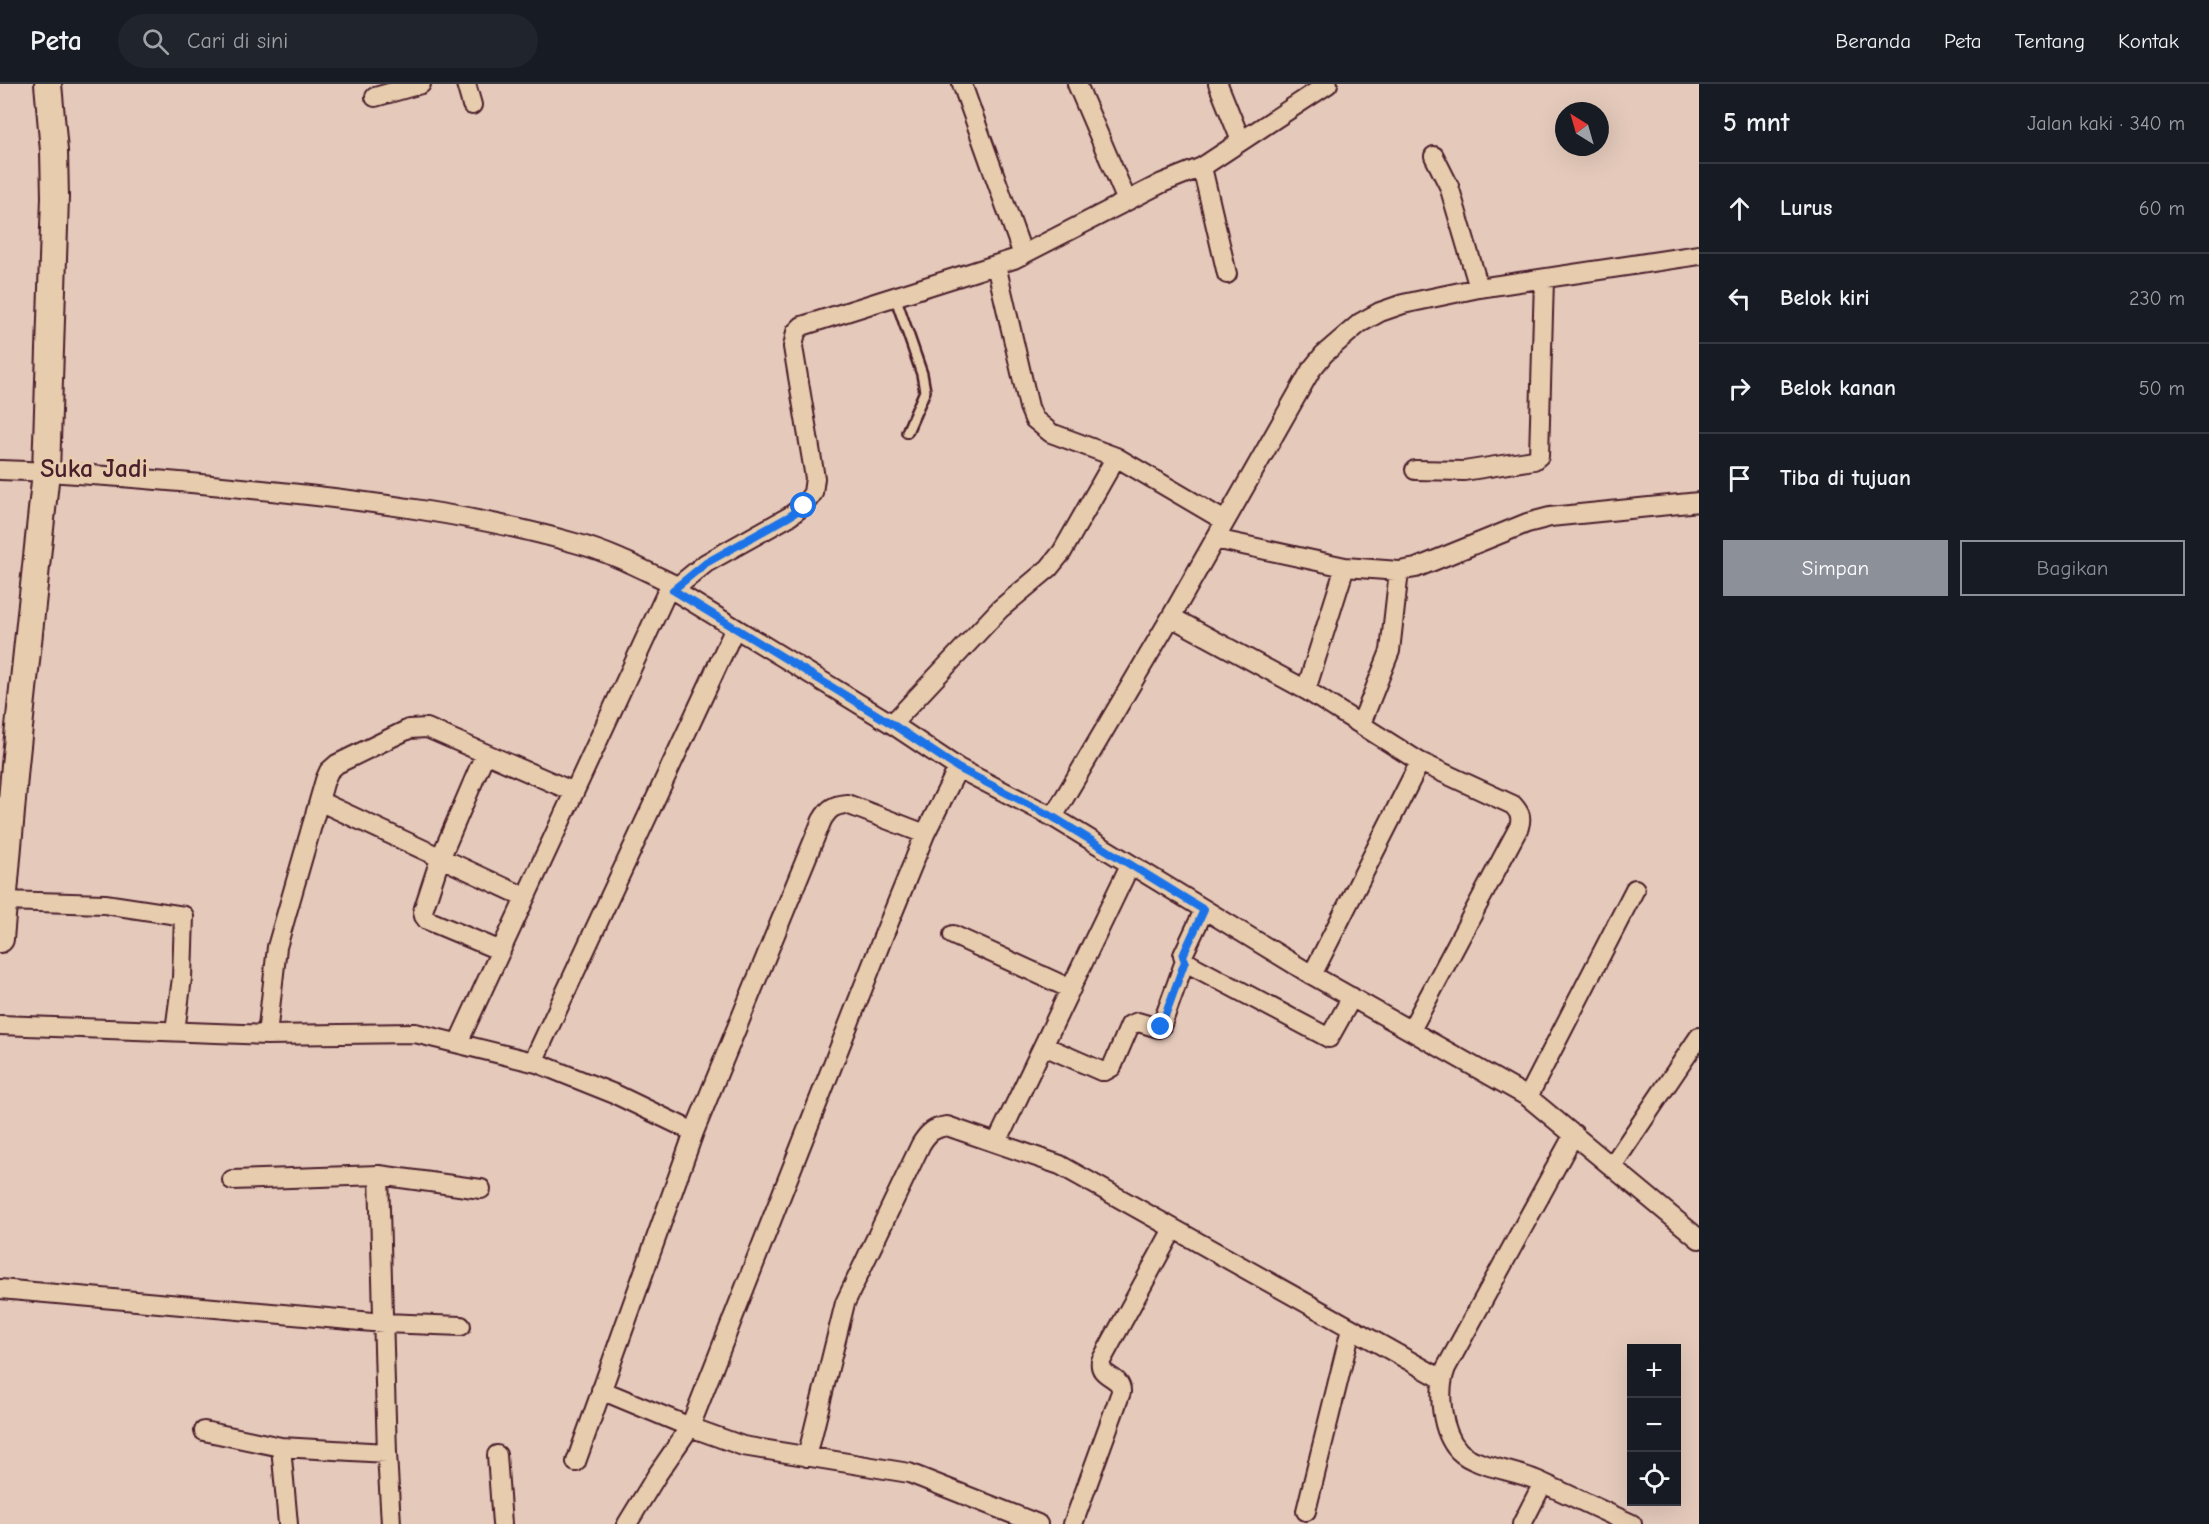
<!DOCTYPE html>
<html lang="id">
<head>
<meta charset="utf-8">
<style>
  :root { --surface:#171b24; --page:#20242c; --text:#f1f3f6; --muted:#9ea1a6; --line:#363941; --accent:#8c9099 }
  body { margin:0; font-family:"Comic Neue",sans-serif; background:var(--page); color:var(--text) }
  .controls { position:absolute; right:18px; bottom:18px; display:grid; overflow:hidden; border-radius:0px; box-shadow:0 6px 24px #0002 }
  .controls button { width:54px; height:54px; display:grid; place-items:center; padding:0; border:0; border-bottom:2px solid var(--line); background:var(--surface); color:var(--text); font:30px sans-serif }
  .compass { position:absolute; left:1555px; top:18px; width:54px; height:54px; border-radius:50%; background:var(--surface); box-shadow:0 6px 24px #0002; rotate:323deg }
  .stop { position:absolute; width:18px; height:18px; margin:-14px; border:4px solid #1a73e8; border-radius:50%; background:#fff }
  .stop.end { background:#1a73e8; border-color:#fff; box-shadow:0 2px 6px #0008 }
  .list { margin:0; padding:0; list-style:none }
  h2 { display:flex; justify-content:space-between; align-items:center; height:78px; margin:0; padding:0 24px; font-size:26px }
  h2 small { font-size:20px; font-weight:400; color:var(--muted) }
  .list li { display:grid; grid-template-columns:39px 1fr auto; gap:18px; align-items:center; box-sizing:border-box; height:90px; padding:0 24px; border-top:2px solid var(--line) }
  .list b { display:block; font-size:22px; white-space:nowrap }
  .list em { font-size:20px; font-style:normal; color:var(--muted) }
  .actions { display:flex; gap:12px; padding:18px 24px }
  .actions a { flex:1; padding:14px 0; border:2px solid var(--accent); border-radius:0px; text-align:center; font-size:21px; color:var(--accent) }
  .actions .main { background:var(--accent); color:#fff }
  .icon { flex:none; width:33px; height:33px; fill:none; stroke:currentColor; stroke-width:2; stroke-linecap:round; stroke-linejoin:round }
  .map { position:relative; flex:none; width:1699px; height:1440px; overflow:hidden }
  header { display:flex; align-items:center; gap:36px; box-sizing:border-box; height:84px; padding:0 30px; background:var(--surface); border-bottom:2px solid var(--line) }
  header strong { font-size:28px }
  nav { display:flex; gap:33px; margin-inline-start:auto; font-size:21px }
  .search { width:420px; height:54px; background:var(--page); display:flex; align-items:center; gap:15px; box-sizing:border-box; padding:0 21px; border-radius:33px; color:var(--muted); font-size:22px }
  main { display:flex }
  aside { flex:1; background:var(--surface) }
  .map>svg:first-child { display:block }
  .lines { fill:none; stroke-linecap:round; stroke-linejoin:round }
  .lane-casing { stroke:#4a1f2b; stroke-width:14 }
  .street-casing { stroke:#4a1f2b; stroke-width:22 }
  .secondary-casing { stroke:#4a1f2b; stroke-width:30 }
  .lane { stroke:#e7ccae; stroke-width:9 }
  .street { stroke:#e7ccae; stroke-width:18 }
  .secondary { stroke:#e7ccae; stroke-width:26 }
  .route { stroke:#1a73e8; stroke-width:8 }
  .labels { text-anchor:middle; stroke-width:6; stroke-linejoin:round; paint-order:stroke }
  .quarter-label { font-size:26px; font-weight:bold; fill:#4a1f2b; stroke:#e7ccae }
</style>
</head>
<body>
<header>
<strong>Peta</strong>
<div class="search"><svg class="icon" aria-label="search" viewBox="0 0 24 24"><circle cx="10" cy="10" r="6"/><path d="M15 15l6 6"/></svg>Cari di sini</div>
<nav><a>Beranda</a><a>Peta</a><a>Tentang</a><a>Kontak</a></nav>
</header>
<main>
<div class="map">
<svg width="1699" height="1440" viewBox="0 0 1699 1440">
  <rect width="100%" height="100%" fill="#e5cabb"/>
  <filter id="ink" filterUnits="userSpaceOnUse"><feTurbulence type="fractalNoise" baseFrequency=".0167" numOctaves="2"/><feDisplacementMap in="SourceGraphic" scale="12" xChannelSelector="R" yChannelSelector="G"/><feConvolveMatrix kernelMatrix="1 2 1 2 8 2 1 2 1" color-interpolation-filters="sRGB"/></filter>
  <g filter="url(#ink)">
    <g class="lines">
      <defs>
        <path id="lane" d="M895 212 922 290 925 307 907 348"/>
        <path id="street" d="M466 0 472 21
          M962 0 1023 171
          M1077 0 1127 117
          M1218 0 1241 57
          M375 13 421 0
          M1434 72 1449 102 1479 204
          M1202 83 1227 190
          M996 181 1029 323 1034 335 1051 349 1116 373 1225 437
          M0 386C88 389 175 397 262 406 367 417 473 430 575 459 609 468 640 484 671 499L673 506 892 640 958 684 1053 733 1312 891 1528 1013 1699 1155
          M1415 386 1464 387 1534 376 1539 372 1544 195
          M1215 455 1345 483 1399 487 1416 484 1527 439 1550 433 1699 418
          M673 506 706 479 790 432 804 421 813 409 815 394 793 263 796 248 802 242 1014 175 1162 99 1202 83 1328 0
          M1171 533 1306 606 1420 678 1513 721C1520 729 1522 733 1519 743L1411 946
          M1306 606 1345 483
          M892 640 1000 525 1049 484 1062 468 1116 373
          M1361 640 1390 567 1399 487
          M485 670 440 775 423 827 424 832 427 836 501 867
          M319 717 525 813
          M1053 733 1171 533 1311 286 1324 270 1360 239 1380 228 1403 220 1479 204 1699 171
          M3 817 105 820 184 832 182 894 175 947
          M1204 826 1183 871 1185 877 1193 882 1329 954 1352 913
          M953 851 1071 905
          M1312 891 1420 678
          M0 941 267 951 415 949 537 979 617 1011 694 1048
          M267 951 277 863 325 696 329 687 337 680 409 645 427 644 574 708
          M458 959 671 499
          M1044 962 1101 987H1105L1112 983 1130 941 1138 938 1158 944 1161 943 1185 877
          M533 978 735 544
          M1528 1013 1635 805
          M1574 1050 1446 1284C1437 1307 1441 1348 1459 1367 1475 1383 1514 1386 1536 1396 1568 1410 1600 1426 1632 1440
          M997 1058 1130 781
          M1612 1082 1699 953
          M379 1091 387 1369 391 1440
          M232 1096 379 1091 481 1105
          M0 1205 384 1239 461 1242
          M601 1306 690 1343 743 1362 909 1389 1038 1440
          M204 1347 281 1363
          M497 1371 502 1440
          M807 1373 845 1219 921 1060C928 1049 933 1044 947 1042L1060 1081 1442 1295
          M576 1378 694 1048 822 736C829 724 834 721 847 720L925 750
          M1306 1427 1351 1245
          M288 1440 281 1363 387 1369
          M627 1440 657 1391 690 1343 883 853 925 750 958 684
          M1073 1440 1121 1308C1122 1291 1098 1294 1101 1277L1173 1145
          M1522 1440 1543 1399"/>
        <path id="secondary" d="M0 855 15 681 46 388 55 113 54 67 48 0"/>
      </defs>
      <!-- lane casing -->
      <use href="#lane" class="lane-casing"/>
      <!-- street casing -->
      <use href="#street" class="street-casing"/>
      <!-- secondary casing -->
      <use href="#secondary" class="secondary-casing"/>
      <!-- lane -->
      <use href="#lane" class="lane"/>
      <!-- street -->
      <use href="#street" class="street"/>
      <!-- secondary -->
      <use href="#secondary" class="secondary"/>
    </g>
  </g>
  <g class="lines" filter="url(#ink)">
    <!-- route -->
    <path class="route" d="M804 422 790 432 706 479 673 506 892 640 958 684 1053 733 1204 826 1185 867 1183 872 1185 877 1161 943"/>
  </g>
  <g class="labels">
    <!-- quarter labels -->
    <g class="quarter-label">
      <text x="94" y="393">Suka Jadi</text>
    </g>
  </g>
</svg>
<div class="controls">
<button>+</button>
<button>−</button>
<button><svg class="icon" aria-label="locate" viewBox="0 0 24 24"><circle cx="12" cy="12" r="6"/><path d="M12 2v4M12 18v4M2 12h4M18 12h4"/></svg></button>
</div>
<svg class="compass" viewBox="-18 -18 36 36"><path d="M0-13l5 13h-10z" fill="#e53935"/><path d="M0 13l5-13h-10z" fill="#9ea1a6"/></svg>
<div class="stop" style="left:804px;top:422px"></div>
<div class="stop end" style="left:1161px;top:943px"></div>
</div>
<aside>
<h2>5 mnt<small>Jalan kaki · 340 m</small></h2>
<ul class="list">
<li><svg class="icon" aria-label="ahead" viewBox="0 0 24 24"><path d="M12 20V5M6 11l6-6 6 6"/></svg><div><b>Lurus</b></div><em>60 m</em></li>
<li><svg class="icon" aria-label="left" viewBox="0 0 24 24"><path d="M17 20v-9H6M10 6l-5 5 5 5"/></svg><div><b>Belok kiri</b></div><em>230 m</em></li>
<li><svg class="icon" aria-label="right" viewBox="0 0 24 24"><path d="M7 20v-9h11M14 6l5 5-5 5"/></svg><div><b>Belok kanan</b></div><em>50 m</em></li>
<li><svg class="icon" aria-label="arrive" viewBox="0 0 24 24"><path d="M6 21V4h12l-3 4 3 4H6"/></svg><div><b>Tiba di tujuan</b></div></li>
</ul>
<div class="actions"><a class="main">Simpan</a><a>Bagikan</a></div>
</aside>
</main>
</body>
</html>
